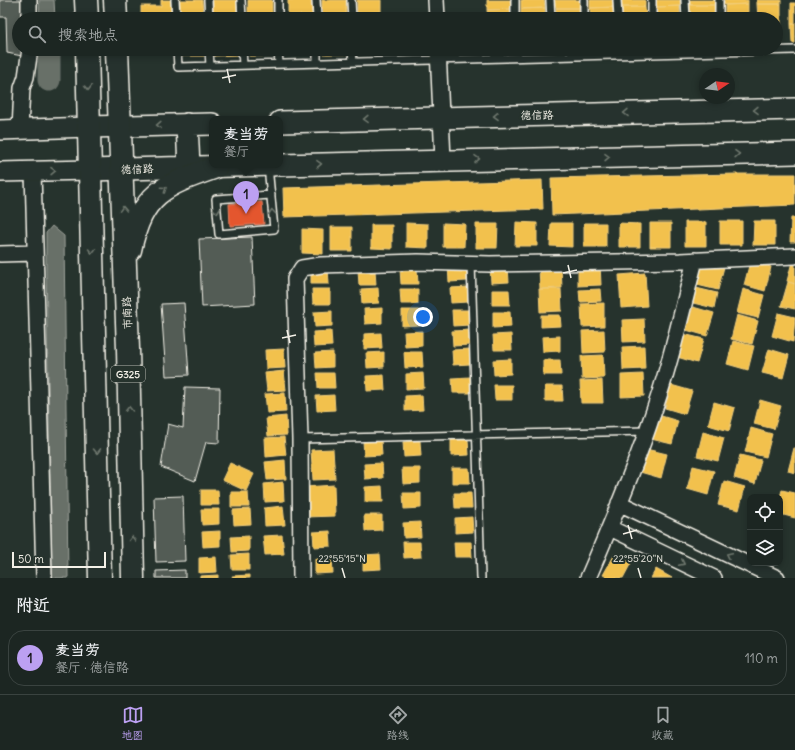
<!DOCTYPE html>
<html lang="zh">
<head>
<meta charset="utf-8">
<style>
  :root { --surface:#1c2622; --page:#252e2a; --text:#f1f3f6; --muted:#a0a5a5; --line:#3a4340; --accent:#bca0f2 }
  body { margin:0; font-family:Delius,"LXGW WenKai TC",sans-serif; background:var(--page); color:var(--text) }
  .controls { position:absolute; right:12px; bottom:12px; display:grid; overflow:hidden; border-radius:8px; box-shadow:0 2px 6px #0003 }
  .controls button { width:36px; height:36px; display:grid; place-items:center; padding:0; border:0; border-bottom:1px solid var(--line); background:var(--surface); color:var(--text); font:20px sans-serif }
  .compass { position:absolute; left:699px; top:68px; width:36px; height:36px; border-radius:50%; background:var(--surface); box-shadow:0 2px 6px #0003; rotate:77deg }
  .scale { position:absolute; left:12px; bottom:10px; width:94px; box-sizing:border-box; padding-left:4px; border:2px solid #f4f1e8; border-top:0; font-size:11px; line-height:14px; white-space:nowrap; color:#f4f1e8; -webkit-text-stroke:3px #26332d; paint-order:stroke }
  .you { position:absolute; left:423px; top:317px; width:14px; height:14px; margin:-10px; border:3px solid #fff; border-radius:50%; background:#1a73e8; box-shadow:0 0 0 6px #1a73e833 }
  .badge { display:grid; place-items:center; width:26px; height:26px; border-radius:50%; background:var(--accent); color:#111; font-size:13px; font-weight:700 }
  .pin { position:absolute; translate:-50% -33px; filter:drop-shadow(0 1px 2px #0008) }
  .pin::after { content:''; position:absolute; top:21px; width:14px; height:12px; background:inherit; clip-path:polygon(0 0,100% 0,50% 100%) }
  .popup { position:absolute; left:209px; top:116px; width:74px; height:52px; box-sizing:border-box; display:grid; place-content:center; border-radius:8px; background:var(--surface); filter:drop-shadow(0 1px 3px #0005); font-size:13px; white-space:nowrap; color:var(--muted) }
  .popup b { font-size:15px; color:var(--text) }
  .popup::after { content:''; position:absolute; left:50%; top:100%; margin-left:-8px; border:8px solid transparent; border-top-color:var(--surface) }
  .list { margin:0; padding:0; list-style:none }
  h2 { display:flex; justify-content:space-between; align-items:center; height:52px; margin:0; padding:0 16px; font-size:17px }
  h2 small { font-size:13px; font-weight:400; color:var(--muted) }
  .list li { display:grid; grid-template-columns:26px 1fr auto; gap:12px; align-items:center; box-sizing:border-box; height:56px; margin:0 8px 8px; padding:0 8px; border:1px solid var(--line); border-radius:16px }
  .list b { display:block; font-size:15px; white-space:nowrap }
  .list p { margin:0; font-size:13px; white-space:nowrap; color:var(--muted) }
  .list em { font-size:13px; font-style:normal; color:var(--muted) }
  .icon { flex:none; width:22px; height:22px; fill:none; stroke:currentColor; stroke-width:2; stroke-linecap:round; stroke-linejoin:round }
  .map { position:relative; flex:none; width:795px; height:578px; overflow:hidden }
  .search { position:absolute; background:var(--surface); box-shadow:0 2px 6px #0003; left:12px; right:12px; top:12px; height:44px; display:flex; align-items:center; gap:10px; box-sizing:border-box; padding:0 14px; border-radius:22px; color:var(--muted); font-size:15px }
  .sheet { height:116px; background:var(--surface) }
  nav { display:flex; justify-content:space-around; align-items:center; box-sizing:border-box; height:56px; border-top:1px solid var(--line); background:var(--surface); font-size:11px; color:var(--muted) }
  nav a { display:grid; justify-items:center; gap:2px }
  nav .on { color:var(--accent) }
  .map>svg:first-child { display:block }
  .water { fill:#676f68; stroke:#9fa39b }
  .homes { fill:#f2c14e; stroke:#f3cf7c }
  .shops { fill:#e4572e; stroke:#e98566 }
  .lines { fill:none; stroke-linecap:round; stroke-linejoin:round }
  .river { stroke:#676f68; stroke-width:23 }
  .building { fill:#525c55; stroke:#f4f1e8 }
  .service-casing { stroke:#f4f1e8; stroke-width:10 }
  .minor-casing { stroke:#f4f1e8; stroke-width:18 }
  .tertiary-casing { stroke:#f4f1e8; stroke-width:22 }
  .secondary-casing { stroke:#f4f1e8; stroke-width:24 }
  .trunk-casing { stroke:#f4f1e8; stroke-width:25 }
  .service { stroke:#26332d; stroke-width:7 }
  .minor { stroke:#26332d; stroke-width:15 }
  .tertiary { stroke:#26332d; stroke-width:19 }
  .secondary { stroke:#26332d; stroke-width:21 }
  .trunk { stroke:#26332d; stroke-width:22 }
  .oneway { stroke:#6e766e }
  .ticks { fill:none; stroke:#f4f1e8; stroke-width:1.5 }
  .labels { text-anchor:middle; stroke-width:4; stroke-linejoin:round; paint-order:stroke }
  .shield { fill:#26332d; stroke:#b6b8b0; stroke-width:1 }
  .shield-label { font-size:10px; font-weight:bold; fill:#f4f1e8 }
  .street-label { font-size:11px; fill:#f4f1e8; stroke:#26332d }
  .ticks-label { font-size:10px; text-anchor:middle; fill:#f4f1e8; stroke:#26332d; stroke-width:4; stroke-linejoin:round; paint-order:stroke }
</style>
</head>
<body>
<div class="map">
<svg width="795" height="578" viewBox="0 0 795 578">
  <rect width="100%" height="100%" fill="#26332d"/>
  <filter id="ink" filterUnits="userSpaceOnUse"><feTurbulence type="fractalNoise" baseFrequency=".025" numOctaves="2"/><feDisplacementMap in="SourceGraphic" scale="8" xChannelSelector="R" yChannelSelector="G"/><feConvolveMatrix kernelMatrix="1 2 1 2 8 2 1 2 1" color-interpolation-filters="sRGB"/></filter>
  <g filter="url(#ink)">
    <!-- water -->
    <path class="water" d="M39 0H54L55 19H40Z
      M41 49H55V67L50 76 42 68Z
      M52 226 64 236 68 578H52L46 269V233Z"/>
    <!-- homes -->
    <path class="homes" d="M161 0H171V19H141V6H161Z
      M180 0H202L203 17 180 18Z
      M213 0H237V16H213Z
      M248 0H272V16L248 17Z
      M288 0H311L312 15H288Z
      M322 0H346V14L322 15Z
      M357 0H381V12L357 13Z
      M487 0H510L511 9 487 10Z
      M521 0H544L545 8 521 9Z
      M555 0H579V8H556Z
      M590 0H614V7L590 8Z
      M622 0H645V7H622Z
      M656 0H680V6L657 7Z
      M690 0H714V5H690Z
      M724 0H748V4L725 5Z
      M757 0H781V4H757Z
      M791 3H795V24H791Z
      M748 4V19H725V5Z
      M757 4H781V25H776V19H758Z
      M690 5H714V19H691Z
      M680 6V19H657V7Z
      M614 7V19H591L590 8Z
      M622 7H645L646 19H622Z
      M545 8V19H521V9Z
      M556 8H579V19H556Z
      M511 9V19H488L487 10Z
      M381 12V19H357V13Z
      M346 14V19H322V15Z
      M288 15H312V19H288Z
      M213 16H237V19H213Z
      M272 16V19H248V17Z
      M203 17V19H180V18Z
      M791 24H795V43H792Z
      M776 25H781L782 44 776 45Z
      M181 49H203L204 56H181Z
      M214 49H238V55L214 56Z
      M249 49H273V56H249Z
      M289 49H312L313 54 289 55Z
      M323 49H347V54H323Z
      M358 49H382V52H358Z
      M488 49H511V50L488 51Z
      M736 174H795V205L552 215 551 178Z
      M542 180 543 209 284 217 283 188Z
      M791 218H795V242H790Z
      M720 221H742V245H720Z
      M754 221H775V245H753Z
      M516 222 537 223V246H515Z
      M685 222H706V246H685Z
      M406 223 428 224V248L406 247Z
      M443 223 465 224 464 247H443Z
      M551 223H572V247L550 246Z
      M584 223H606V247H584Z
      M619 223 640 224V247H619Z
      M650 223H671V247H650Z
      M476 224H498L497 248H476Z
      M371 225H392V249L371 248Z
      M331 227H352V251H331Z
      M302 229 323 230V254L302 253Z
      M793 258H795V284L787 281Z
      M703 261 724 267 718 290 697 285Z
      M750 262 771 267 765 291 744 285Z
      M600 263 601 285 578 286V264Z
      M448 266H466L467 281 449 282Z
      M561 266 562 288 540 289 539 267Z
      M490 267H508L509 282 491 283Z
      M328 268 329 284H311V269Z
      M400 269H417L418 284H401Z
      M358 270H375L376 285H359Z
      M645 273 647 306 621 308 619 275Z
      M788 282 795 284V309L781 306Z
      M468 287V302L451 303 450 288Z
      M378 288 379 303 362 304 361 289Z
      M696 288 717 293 714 308 693 303Z
      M312 289H330V304H313Z
      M400 289H418V304H401Z
      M539 289H561L562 311 540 312Z
      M600 289 601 301 580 302 579 290Z
      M743 289 764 295 758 318 737 313Z
      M492 290H509L510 305H492Z
      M604 303V326L582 327 581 304Z
      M693 307 714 313 707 336 686 330Z
      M382 308V323L365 324 364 309Z
      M402 310H419L420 325 402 326Z
      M452 310H470V325L453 326Z
      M332 311V326L315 327 314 312Z
      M493 312H510L511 327 493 328Z
      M778 313 795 317 793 342 772 336Z
      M541 315H560L561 326 541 327Z
      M737 315 758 321 752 344 731 339Z
      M644 319 645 341 623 342 622 320Z
      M470 330V345L453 346 452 331Z
      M604 330 605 352 583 353 582 331Z
      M331 331 332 346 314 347 313 332Z
      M422 331V346L405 347 404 332Z
      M381 333 382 348 364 349V334Z
      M511 334 512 350H494L493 335Z
      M683 334 704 339 697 363 677 357Z
      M560 336V351L543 352 542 337Z
      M733 341 754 346 748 370 727 364Z
      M644 346 645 369 623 370 622 347Z
      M284 349 285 368 266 369 265 350Z
      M470 349V364L453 365 452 350Z
      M769 349 789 355 783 378 762 373Z
      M333 352V367L316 368 315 353Z
      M384 352V367L367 368 366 353Z
      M404 352H422L423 367 405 368Z
      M603 355 604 378 582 379 581 356Z
      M511 359V374L494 375 493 360Z
      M543 360H560L561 375H543Z
      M284 371 286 390 267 391 265 373Z
      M317 373H334L335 388H318Z
      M423 373 424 388 406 389V374Z
      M643 374 644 396 621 397V375Z
      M384 375 385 390 367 391 366 376Z
      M470 377V393H453L452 378Z
      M602 380 603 403H581L580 381Z
      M494 385H512V400H495Z
      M671 385 692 391 685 414 665 408Z
      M545 386H562L563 401H545Z
      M285 393 286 412 267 413 265 394Z
      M334 395 335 410 317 411 316 396Z
      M422 395 423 410 405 411V396Z
      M760 400 781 406 774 429 754 424Z
      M714 402 735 408 729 431 708 425Z
      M658 415 678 421 672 444 651 439Z
      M286 416 287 435 268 436 266 418Z
      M751 428 772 434 766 457 745 452Z
      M703 432 724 438 718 461 697 456Z
      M284 437 286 455 266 457 265 438Z
      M381 440 382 455 364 456 363 441Z
      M451 440H468L469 455 451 456Z
      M420 441 421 456 404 457 403 442Z
      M794 448H795V473L788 471Z
      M333 449 335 479 313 480 311 450Z
      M646 449 667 454 661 478 640 472Z
      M740 455 761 460 755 484 734 478Z
      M285 460 286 479 267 480 265 462Z
      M230 463 254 474 246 491 222 480Z
      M382 463 383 478 365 479 364 464Z
      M693 466 714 471 708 495 687 489Z
      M402 468H420V483L403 484Z
      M452 468H469L470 483H452Z
      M724 481 745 487 739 510 718 505Z
      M283 482 284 501 265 502 264 484Z
      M334 485 335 516 306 517 305 487Z
      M382 486 383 502H365V487Z
      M201 490H218L219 505H201Z
      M782 490 795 493V518L780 514V497Z
      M231 492H248L249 507H231Z
      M403 493H421V508L404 509Z
      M454 493H471L472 508H455Z
      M283 506 285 525 265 526 264 508Z
      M201 509H219V524L202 525Z
      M250 509 251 524 234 525 233 510Z
      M364 515H382V530L365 531Z
      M472 517 473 532 455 533V518Z
      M420 522 421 537 404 538 403 523Z
      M220 531V546L203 547 202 532Z
      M330 531 331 546 314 547 313 532Z
      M282 535 284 554 265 555 263 536Z
      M249 536V551L232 552 231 537Z
      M403 542H420L421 557 404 558Z
      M454 542H471L472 557H455Z
      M249 554V570H232L231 555Z
      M380 554 381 569 363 570V555Z
      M615 554 631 563 623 578H609L603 575Z
      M216 557 217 572 199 573V558Z
      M332 558 333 573 315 574V559Z
      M656 569 672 578H651Z
      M218 575V578H200V576Z
      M250 575V578H233L232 576Z"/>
    <!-- shops -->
    <path class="shops" d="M262 202 264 224 230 226 229 204Z"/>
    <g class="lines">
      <!-- river -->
      <path class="river" d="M49 49V80"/>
    </g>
    <!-- building -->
    <path class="building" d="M0 0H22V19H19V49H22V56L7 53 6 17H0Z
      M252 237 255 304 202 307 199 239Z
      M184 303 189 375 166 376 161 304Z
      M185 387 220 388 219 443 206 442 195 481 161 467 168 424 183 428Z
      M183 496 185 561 156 562 154 497Z
      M185 570V578H156V571Z"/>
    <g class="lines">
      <defs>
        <path id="service" d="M175 0 176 19
          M208 0 209 19
          M241 0 242 19
          M278 0V19
          M316 0 317 19
          M351 0 352 19
          M515 0V19
          M550 0 551 19
          M584 0V19
          M617 0 618 19
          M652 0V19
          M685 0 686 19
          M719 0V19
          M177 49 178 67 795 50
          M209 49 210 66
          M242 49 243 65
          M278 49 279 64
          M317 49V63
          M352 49 353 62
          M268 166 274 229 219 234 216 199 271 195
          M471 263 481 578
          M300 439 647 431"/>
        <path id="minor" d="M29 0V19
          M436 0 437 19
          M438 49 443 160
          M20 129 22 88 26 77 30 49
          M33 171 44 578
          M0 254 35 253
          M619 503 777 578
          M610 528 714 578
          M301 578 300 439 295 279 302 268 321 265 418 262 490 264 680 261 795 256
          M588 578C610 527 632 475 650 422 669 370 681 315 695 260"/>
        <path id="tertiary" d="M0 130 89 127
          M0 172 90 170"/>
        <path id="secondary" d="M280 122 795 109
          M187 124 189 167
          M89 127 212 124
          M280 165 795 153
          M90 170 273 165"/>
        <path id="trunk" d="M86 0 87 19
          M115 0 116 19
          M87 49 100 578
          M117 49 128 349 133 578
          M130 250C142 192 165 185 216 167"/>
      </defs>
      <!-- service casing -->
      <use href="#service" class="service-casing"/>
      <!-- minor casing -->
      <use href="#minor" class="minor-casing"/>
      <!-- tertiary casing -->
      <use href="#tertiary" class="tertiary-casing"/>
      <!-- secondary casing -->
      <use href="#secondary" class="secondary-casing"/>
      <!-- trunk casing -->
      <use href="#trunk" class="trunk-casing"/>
      <!-- service -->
      <use href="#service" class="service"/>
      <!-- minor -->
      <use href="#minor" class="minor"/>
      <!-- tertiary -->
      <use href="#tertiary" class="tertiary"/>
      <!-- secondary -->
      <use href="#secondary" class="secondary"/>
      <!-- trunk -->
      <use href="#trunk" class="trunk"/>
    </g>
    <!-- one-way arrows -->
    <defs><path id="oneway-chevron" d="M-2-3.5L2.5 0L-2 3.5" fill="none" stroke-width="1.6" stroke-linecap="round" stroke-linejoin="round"/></defs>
    <g class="oneway">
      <use href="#oneway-chevron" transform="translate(88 88) rotate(89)"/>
      <use href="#oneway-chevron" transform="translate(756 110) rotate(179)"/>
      <use href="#oneway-chevron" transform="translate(626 113) rotate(179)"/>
      <use href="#oneway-chevron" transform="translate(496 116) rotate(179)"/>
      <use href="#oneway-chevron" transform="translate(366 119) rotate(178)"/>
      <use href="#oneway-chevron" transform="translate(159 125) rotate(178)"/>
      <use href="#oneway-chevron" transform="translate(737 154) rotate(-1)"/>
      <use href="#oneway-chevron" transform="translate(607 157) rotate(-1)"/>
      <use href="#oneway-chevron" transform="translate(477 159) rotate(-1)"/>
      <use href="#oneway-chevron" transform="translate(319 164) rotate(-2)"/>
      <use href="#oneway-chevron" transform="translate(53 171) rotate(-1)"/>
      <use href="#oneway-chevron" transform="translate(164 189) rotate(-34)"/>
      <use href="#oneway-chevron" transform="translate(123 209) rotate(-92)"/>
      <use href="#oneway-chevron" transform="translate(217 211) rotate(84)"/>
      <use href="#oneway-chevron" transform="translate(272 212) rotate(-95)"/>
      <use href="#oneway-chevron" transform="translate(92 251) rotate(89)"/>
      <use href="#oneway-chevron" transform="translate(129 409) rotate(-91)"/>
      <use href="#oneway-chevron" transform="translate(97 451) rotate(89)"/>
      <use href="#oneway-chevron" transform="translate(132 539) rotate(-91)"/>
      <use href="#oneway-chevron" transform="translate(729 555) rotate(-155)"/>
      <use href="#oneway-chevron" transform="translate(682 563) rotate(26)"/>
    </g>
  </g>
  <!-- ticks -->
  <path class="ticks" d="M227 69 230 83M222 78 236 75M568 265 571 278M563 273 577 270M287 330 290 343M282 338 296 335M628 525 632 539M623 534 637 530M342 568 345 578M638 568 641 578"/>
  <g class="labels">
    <!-- shield labels -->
    <rect class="shield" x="111" y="366" width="34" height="16" rx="3"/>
    <g class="shield-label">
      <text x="128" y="378">G325</text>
    </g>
    <!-- street labels -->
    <g class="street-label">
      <text transform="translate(537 115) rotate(-1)" y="4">德信路</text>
      <text transform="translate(137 169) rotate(-2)" y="4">德信路</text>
      <text transform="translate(127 313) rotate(-92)" y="4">市南路</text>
    </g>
  </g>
  <g class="ticks-label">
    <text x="342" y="562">22°55'15"N</text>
    <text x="638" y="562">22°55'20"N</text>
  </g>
</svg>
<div class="controls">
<button><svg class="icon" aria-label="locate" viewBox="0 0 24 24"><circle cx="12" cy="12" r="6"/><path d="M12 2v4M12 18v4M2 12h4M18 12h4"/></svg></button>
<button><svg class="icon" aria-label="layers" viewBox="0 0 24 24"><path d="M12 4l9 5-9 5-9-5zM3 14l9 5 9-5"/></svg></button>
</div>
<svg class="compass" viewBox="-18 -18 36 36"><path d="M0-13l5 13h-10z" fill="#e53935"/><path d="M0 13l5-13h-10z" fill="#a0a5a5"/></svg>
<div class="scale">50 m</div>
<div class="you"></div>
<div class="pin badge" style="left:246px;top:214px">1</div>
<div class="popup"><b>麦当劳</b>餐厅</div>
<div class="search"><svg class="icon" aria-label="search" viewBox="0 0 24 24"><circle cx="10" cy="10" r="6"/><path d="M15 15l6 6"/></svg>搜索地点</div>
</div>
<section class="sheet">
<h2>附近<small></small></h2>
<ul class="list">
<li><span class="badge">1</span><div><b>麦当劳</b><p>餐厅 · 德信路</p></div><em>110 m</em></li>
</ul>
</section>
<nav>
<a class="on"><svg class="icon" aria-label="map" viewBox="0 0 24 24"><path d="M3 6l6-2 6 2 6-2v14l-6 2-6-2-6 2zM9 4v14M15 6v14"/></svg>地图</a>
<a><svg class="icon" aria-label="directions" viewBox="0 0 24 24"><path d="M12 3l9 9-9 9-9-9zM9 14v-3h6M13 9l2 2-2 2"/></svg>路线</a>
<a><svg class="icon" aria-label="saved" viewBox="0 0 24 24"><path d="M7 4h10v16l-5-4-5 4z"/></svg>收藏</a>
</nav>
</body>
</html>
